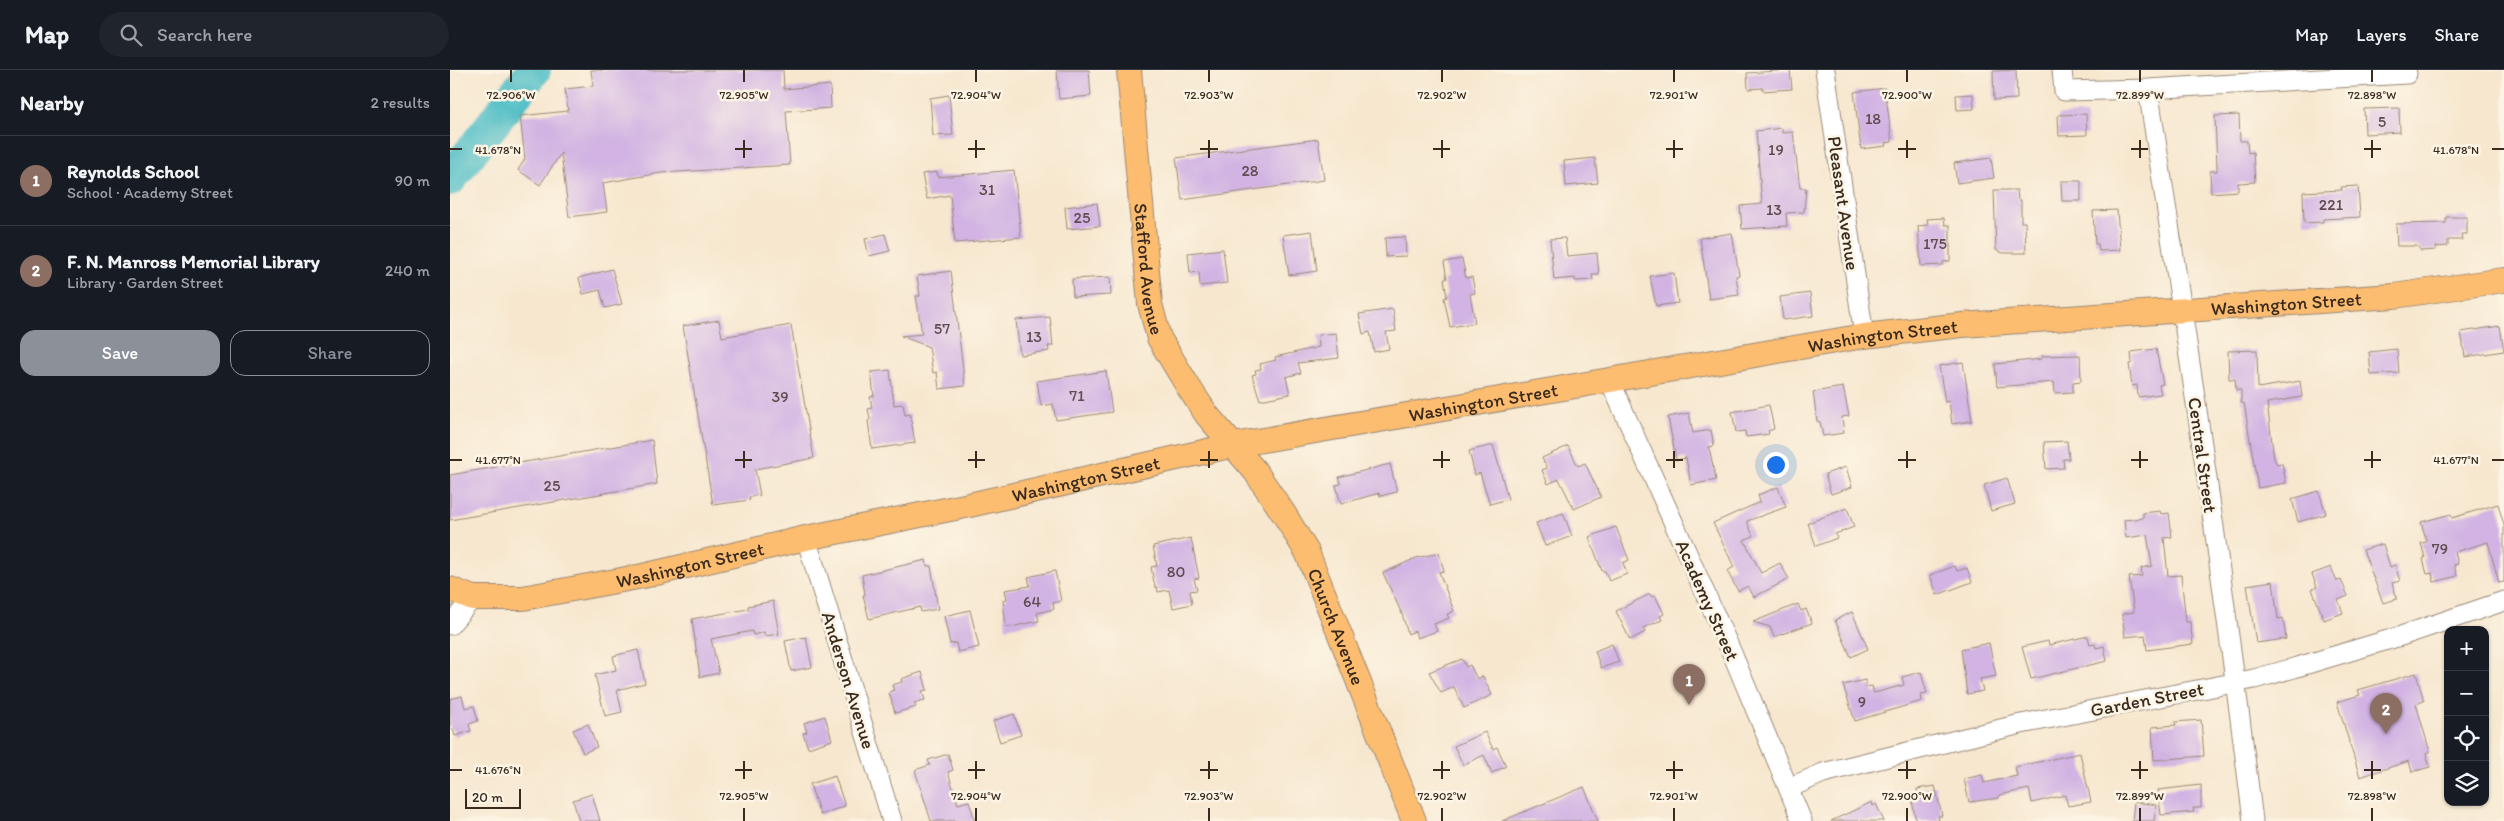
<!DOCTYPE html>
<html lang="en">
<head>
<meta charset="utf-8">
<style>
  :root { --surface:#171b24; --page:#20242c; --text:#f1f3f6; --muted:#9ea1a6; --line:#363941; --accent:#8c9099 }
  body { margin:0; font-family:Itim,sans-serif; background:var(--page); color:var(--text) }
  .controls { position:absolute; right:15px; bottom:15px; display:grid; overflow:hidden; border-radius:10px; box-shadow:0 1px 4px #0004 }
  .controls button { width:45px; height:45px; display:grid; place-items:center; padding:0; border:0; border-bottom:1px solid var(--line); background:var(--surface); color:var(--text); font:25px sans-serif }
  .scale { position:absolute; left:15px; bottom:12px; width:56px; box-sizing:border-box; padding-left:5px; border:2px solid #3b2a1e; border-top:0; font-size:14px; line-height:18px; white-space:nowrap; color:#3b2a1e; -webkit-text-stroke:4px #fcf5e5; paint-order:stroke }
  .you { position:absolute; left:1325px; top:394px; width:18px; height:18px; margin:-12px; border:4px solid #fff; border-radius:50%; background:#1a73e8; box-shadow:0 0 0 8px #1a73e833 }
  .badge { display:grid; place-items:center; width:32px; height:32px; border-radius:50%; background:var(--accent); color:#fff; font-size:16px; font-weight:700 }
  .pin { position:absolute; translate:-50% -41px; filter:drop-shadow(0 1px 2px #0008) }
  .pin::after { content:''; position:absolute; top:26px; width:18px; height:15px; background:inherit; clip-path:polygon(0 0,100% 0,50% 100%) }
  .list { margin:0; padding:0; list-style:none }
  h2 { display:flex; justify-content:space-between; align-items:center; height:65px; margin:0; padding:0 20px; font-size:21px }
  h2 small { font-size:16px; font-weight:400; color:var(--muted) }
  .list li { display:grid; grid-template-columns:32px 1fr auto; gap:15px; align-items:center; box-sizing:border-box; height:90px; padding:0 20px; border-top:1px solid var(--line) }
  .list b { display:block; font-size:19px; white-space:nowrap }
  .list p { margin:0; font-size:16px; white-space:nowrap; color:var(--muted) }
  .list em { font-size:16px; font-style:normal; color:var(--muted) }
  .actions { display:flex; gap:10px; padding:15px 20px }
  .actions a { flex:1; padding:11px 0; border:1px solid var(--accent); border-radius:15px; text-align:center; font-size:18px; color:var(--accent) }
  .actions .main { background:var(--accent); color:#fff }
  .icon { flex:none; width:28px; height:28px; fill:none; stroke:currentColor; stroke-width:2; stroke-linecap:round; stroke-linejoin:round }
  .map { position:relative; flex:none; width:2054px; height:751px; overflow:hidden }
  header { display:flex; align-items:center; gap:30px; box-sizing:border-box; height:70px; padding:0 25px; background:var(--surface); border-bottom:1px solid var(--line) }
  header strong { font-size:24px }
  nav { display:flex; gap:28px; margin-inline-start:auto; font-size:18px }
  .search { width:350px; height:45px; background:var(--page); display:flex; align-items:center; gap:12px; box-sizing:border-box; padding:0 18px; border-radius:28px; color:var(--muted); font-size:19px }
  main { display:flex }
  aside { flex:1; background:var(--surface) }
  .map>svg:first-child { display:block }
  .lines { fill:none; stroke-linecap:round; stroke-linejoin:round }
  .river { stroke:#50bec6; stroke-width:34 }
  .building { fill:#d2b3e3 }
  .minor-casing { stroke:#998876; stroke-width:21 }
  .major-casing { stroke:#998876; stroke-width:26 }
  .minor { stroke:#fff; stroke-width:19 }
  .major { stroke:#fcbd6f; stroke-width:24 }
  .ticks { fill:none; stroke:#3b2a1e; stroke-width:2 }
  .labels { text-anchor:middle; stroke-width:5; stroke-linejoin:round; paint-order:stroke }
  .number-label { font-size:16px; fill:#614c4f }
  .street-label { font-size:19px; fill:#3b2a1e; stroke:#fcf5e5 }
  .ticks-label { font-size:12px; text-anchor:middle; fill:#3b2a1e; stroke:#fcf5e5; stroke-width:5; stroke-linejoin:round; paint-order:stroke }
</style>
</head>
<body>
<header>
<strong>Map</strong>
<div class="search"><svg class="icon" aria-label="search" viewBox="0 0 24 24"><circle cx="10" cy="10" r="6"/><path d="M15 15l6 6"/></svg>Search here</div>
<nav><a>Map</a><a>Layers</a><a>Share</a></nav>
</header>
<main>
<aside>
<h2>Nearby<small>2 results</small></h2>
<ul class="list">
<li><span class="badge" style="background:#8d6e63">1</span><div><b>Reynolds School</b><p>School · Academy Street</p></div><em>90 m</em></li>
<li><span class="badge" style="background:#8d6e63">2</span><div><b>F. N. Manross Memorial Library</b><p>Library · Garden Street</p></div><em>240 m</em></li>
</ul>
<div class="actions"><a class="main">Save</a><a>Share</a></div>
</aside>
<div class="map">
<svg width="2054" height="751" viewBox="0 0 2054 751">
  <rect width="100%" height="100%" fill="#fcf5e5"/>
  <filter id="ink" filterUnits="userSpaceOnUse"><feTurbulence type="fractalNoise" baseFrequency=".02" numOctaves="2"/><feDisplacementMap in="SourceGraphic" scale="10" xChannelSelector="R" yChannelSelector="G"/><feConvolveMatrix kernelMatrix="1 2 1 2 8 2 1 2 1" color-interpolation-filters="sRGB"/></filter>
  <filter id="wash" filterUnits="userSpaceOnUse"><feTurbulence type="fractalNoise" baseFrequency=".0096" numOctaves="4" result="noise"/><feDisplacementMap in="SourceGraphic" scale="20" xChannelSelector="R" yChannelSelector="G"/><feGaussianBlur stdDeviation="1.12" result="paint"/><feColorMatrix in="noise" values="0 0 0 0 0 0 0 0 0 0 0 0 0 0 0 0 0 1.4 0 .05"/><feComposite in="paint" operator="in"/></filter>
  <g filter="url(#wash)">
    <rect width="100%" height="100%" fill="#f7e7cf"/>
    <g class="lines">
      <!-- river -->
      <path class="river" d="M0 109 84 0"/>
    </g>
    <g id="blocks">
      <!-- building -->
      <path class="building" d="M141 0H333L334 19 380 15 381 38 336 41 340 95 211 103 153 113 157 142 119 147 111 83 90 115 68 100 75 89 70 46 118 41 115 19 143 16Z
        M607 0H639L641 26 609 29Z
        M1340 0 1342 19 1313 21V18L1298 19 1297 3Z
        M1566 0 1567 29 1544 30 1543 1Z
        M1435 18 1442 72 1435 73 1436 76 1411 79 1404 22Z
        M1523 24 1524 39 1507 40 1506 25Z
        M499 25 503 65 483 66 480 28Z
        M1949 38 1950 62 1915 64 1914 39Z
        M1636 44 1637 65 1609 66 1608 45Z
        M1789 45 1790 71H1797L1798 83 1803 82 1805 112 1788 113V121L1761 123 1760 101H1767V98L1765 46Z
        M1332 58V63L1343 62 1350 118H1356L1354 142 1336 143 1337 156 1292 159 1290 136 1312 134 1306 61Z
        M868 69 874 110 732 130 726 88Z
        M1145 88 1148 113 1116 116 1114 91Z
        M1541 88 1544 108 1507 113 1504 93Z
        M564 100 571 167 505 173 500 125 477 129 472 104 487 102 488 107Z
        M1611 111H1631V131H1612Z
        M1908 116 1910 147 1873 149V152L1854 153 1853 122 1892 120 1891 117Z
        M1544 120H1567L1568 130H1571V152H1575L1576 183H1553L1546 180Z
        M647 133 650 156 617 159 615 137Z
        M1667 140 1670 180 1649 181 1648 174H1645L1643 141Z
        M1996 147H2017V164H2011L2012 170H1998V176L1986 177V180L1971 181 1967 176H1947L1946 154 1996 153Z
        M1494 148 1495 155H1500V191L1493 192V195L1471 196 1468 156 1478 155 1477 149Z
        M862 161 867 201 839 205 833 165Z
        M1282 163 1289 205 1286 206 1289 225 1259 229 1250 168Z
        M435 164 440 181 419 186 415 169Z
        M955 167 956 186 936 187 935 168Z
        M1115 168 1117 186 1147 183 1149 205H1142L1143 210 1125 211V208L1104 210 1100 169Z
        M773 179 777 213 750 216 749 202 740 203 738 183Z
        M1012 189 1016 208 1022 207 1025 223 1020 224 1025 253 1000 257 994 228 997 227 994 209H997L994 192Z
        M162 199 172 234 155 238 150 220 133 224 129 208Z
        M501 201 515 316 489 319 487 302 483 303 479 277 451 266 472 264 466 226H470L467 206Z
        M1224 203 1228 233 1206 236 1200 206Z
        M660 207 661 225 623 227 622 209Z
        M1360 223 1363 246 1333 250 1330 227Z
        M943 239 946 261 936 262 939 279 924 282 920 262 913 264 909 244Z
        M600 247 603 276H598L599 281 570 285 566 250Z
        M269 250 272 267 341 255 364 388 305 399 310 425 299 427 300 430 263 435 233 256Z
        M2050 256 2054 281 2015 287 2011 262Z
        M886 263 889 288 848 293 851 303 836 307 840 324 810 330 802 305 806 304 805 300 811 299 810 294 826 290 825 287 869 277 868 265Z
        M1706 279 1713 314 1709 315 1711 324 1688 327 1687 315 1682 316 1679 294 1682 293 1681 282Z
        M1947 279 1949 303 1921 305 1919 282Z
        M1807 280 1808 318 1850 311 1852 327 1817 333 1824 389 1827 394 1832 393 1836 413 1808 418 1794 333H1791V320H1786L1785 309H1779L1778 281Z
        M1630 285 1631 311 1623 312V322L1605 323 1604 312 1547 317 1545 294 1592 289V286Z
        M1513 292 1522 351 1502 354 1499 331 1495 332 1489 296Z
        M440 300 444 335 453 334 455 345 460 344 465 373 422 379 418 351 420 349 418 339 422 338 420 327 424 326 421 302Z
        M656 301 662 342 606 350 603 334 591 336 587 311Z
        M1393 317 1399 346 1392 347 1394 363 1373 366 1370 352 1367 351 1363 322Z
        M1319 335 1324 359 1318 361 1319 364 1296 367 1295 361 1286 362 1282 342Z
        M1239 343 1243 363 1261 360 1264 376 1259 377 1266 410 1241 415 1236 388 1226 390 1218 347Z
        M202 370 207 414 0 450V405Z
        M1617 371 1619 389H1613L1614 398 1596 399 1594 372Z
        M1043 375 1058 429 1040 434 1030 403 1025 405 1019 381Z
        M1118 376 1128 396 1135 393 1151 427 1124 439 1109 409 1098 414 1092 400 1097 398 1092 388Z
        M940 394 947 422 930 426 929 423 891 434 886 415 891 414 889 407Z
        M1396 397 1402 417 1381 424 1375 404Z
        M1557 408 1565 434 1541 441 1534 415Z
        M1328 417 1336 437 1297 451 1303 466 1294 470 1311 503 1330 493 1339 509 1304 527 1298 516 1288 521 1277 501 1284 497 1263 453 1310 432 1308 425Z
        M1869 421 1876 444 1848 452 1842 429Z
        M2048 434 2054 455V512L2049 513 2038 472 2005 482 2008 494 2004 495 2007 506 1984 512 1982 503 1977 504 1973 489 1975 488 1971 473 1977 472 1971 452 2001 444 2002 448Z
        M1397 438 1404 457 1385 464 1387 468 1366 476 1358 453Z
        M1710 441 1711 444 1719 443 1722 467 1714 468 1718 506 1731 505 1736 552H1740L1743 574 1697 580 1695 565 1675 567 1672 544 1684 542 1679 507 1692 506 1691 498 1702 496 1697 465 1676 468 1674 450 1693 448V443Z
        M1113 443 1122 466 1095 476 1086 453Z
        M1166 457 1179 490 1173 493 1177 504 1159 511 1155 501H1152L1139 467Z
        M741 468 749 508 744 509 747 520 740 521 742 534 723 538 719 520 708 522 707 517H705L701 497 707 496 703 476Z
        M1933 474 1940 497 1945 495 1950 511 1942 513 1947 529 1933 533 1913 480Z
        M989 483 994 501 989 502 1004 541 997 544 999 548 984 554 987 561 967 568 965 561 958 564 952 544 933 503 966 488Z
        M476 490 477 496H481L488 539 471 542 470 537 419 549 413 525H415L412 505Z
        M1505 496 1507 501 1517 498 1522 512 1487 525 1480 505Z
        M1881 497 1887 511 1891 510 1898 526 1888 530 1893 543 1874 550 1862 519 1867 517 1862 504Z
        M605 501 611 531 603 533 604 539 587 543 589 551 556 558 553 530 557 529 555 520 580 516 578 507Z
        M1823 511 1828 549 1833 548 1836 569 1806 573 1797 515Z
        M1200 524 1202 527 1205 525 1214 544 1210 546 1212 550 1193 558 1195 562 1180 570 1166 541Z
        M323 531 329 564 315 566 314 562 303 565 302 561 261 569 269 603 250 607 242 549 298 539V536Z
        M1348 534 1351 541 1356 539 1362 553 1324 567 1320 557 1303 552Z
        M520 540 529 577 508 582 506 573 500 574 494 546Z
        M1402 542 1418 579 1401 587 1385 550Z
        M1638 566 1640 575 1645 574 1646 578 1654 576 1657 591 1581 609 1572 577 1598 571 1599 575Z
        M356 567 362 597 341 601 335 571Z
        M1539 573 1546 606 1530 609 1533 621 1517 624 1511 579Z
        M1162 574 1169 592 1151 598 1145 581Z
        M188 580 195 613 167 620 172 642 155 646 145 605 166 600 163 586Z
        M1012 589 1016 597 1020 595 1027 609 1033 606 1042 625 1014 638 1004 617 991 623 979 602Z
        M472 602 477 620 472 621 475 630 464 633 466 637 445 643 439 622 444 620 442 615 452 612 451 609Z
        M1471 602 1477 624 1471 625 1472 631 1405 651 1393 615 1415 610 1416 617 1422 616 1424 623 1454 615 1452 607Z
        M1966 603 1974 631 1966 634 1980 682 1976 683 1980 697 1962 702 1959 691 1910 707 1887 632 1910 625 1908 620Z
        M12 626 15 638 24 636 28 651 19 654 21 661 5 666 3 659H0V629Z
        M564 644 571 665 550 672 543 651Z
        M375 646 382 670 358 678 353 663 357 662 354 653Z
        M1751 650 1754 686 1704 690 1702 657 1726 655 1725 652Z
        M138 654 147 677 133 683 123 660Z
        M1035 662 1043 679 1047 677 1056 696 1042 703 1034 685 1013 695 1004 676Z
        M1630 683 1641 732 1618 736 1615 725 1582 733 1579 719 1549 725V728L1519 732 1514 709 1532 705 1534 713 1567 706 1565 697Z
        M498 684 503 700 498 702 508 734 519 731 525 751H481L465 700 480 695 478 690Z
        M385 706 395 736 370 745 360 714Z
        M1751 715V738H1743L1744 742 1711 745 1708 720Z
        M1485 716 1492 746H1488L1489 751H1466L1462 731 1468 730 1467 719Z
        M1134 717 1148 751H1052Z
        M142 724 150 751H129L123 730Z
        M1422 732 1423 736 1426 734 1434 751H1381Z
        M1684 732 1706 735 1704 751H1682Z"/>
    </g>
  </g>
  <g filter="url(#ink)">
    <use href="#blocks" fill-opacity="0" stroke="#998876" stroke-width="1"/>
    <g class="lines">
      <defs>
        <path id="minor" d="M1375 0 1414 266
          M1612 0 1614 21 1698 19 1957 4 1956 0
          M1698 19C1736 263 1773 506 1803 751
          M1160 311 1282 583 1352 751
          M356 468 442 751
          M0 555 23 528
          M1339 718 1373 703 1571 654 1804 609 1844 598 1951 566 2054 531"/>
        <g id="major">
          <path id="s1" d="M679 0 700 234 709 268 739 318 757 345 805 401 834 444 857 482 964 751"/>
          <path id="s2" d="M0 519 23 528H73L193 506 356 468 515 436 784 375 1414 266 1512 255 1944 226 2054 210"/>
        </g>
      </defs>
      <!-- minor casing -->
      <use href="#minor" class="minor-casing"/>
      <!-- major casing -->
      <use href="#major" class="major-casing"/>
      <!-- minor -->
      <use href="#minor" class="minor"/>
      <!-- major -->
      <use href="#major" class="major"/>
    </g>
  </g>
  <!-- ticks -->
  <path class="ticks" d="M61 0V12M294 0V12M526 0V12M759 0V12M992 0V12M1224 0V12M1457 0V12M1690 0V12M1922 0V12M294 70V88M526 70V88M759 70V88M992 70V88M1224 70V88M1457 70V88M1690 70V88M1922 70V88M0 79H12M285 79H302M518 79H535M750 79H768M983 79H1000M1216 79H1233M1448 79H1466M1681 79H1698M1914 79H1931M2042 79H2054M294 381V398M526 381V398M759 381V398M992 381V398M1224 381V398M1457 381V398M1690 381V398M1922 381V398M0 390H12M285 390H302M518 390H535M750 390H768M983 390H1000M1216 390H1233M1448 390H1466M1681 390H1698M1914 390H1931M2042 390H2054M294 691V709M526 691V709M759 691V709M992 691V709M1224 691V709M1457 691V709M1690 691V709M1922 691V709M0 700H12M285 700H302M518 700H535M750 700H768M983 700H1000M1216 700H1233M1448 700H1466M1681 700H1698M1914 700H1931M294 738V751M526 738V751M759 738V751M992 738V751M1224 738V751M1457 738V751M1690 738V751M1922 738V751"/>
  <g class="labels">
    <!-- number labels -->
    <g class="number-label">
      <text x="1423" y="54">18</text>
      <text x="1932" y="57">5</text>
      <text x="1326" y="85">19</text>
      <text x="800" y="106">28</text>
      <text x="537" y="125">31</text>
      <text x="1881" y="140">221</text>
      <text x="1324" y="145">13</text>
      <text x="632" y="153">25</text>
      <text x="1485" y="179">175</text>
      <text x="492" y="264">57</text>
      <text x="584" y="272">13</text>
      <text x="627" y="331">71</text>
      <text x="330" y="332">39</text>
      <text x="102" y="421">25</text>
      <text x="1990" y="484">79</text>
      <text x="726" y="507">80</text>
      <text x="582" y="537">64</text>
      <text x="1412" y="637">9</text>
    </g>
    <!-- street labels -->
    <g class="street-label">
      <text transform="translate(1394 133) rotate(82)" y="7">Pleasant Avenue</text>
      <text dy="7" stroke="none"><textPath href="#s1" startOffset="200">Stafford Avenue</textPath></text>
      <text dy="7" stroke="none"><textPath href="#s2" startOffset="1865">Washington Street</textPath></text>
      <text dy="7" stroke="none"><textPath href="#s2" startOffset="1460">Washington Street</textPath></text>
      <text dy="7" stroke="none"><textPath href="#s2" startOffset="1055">Washington Street</textPath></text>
      <text transform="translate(1753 385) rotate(82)" y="7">Central Street</text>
      <text dy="7" stroke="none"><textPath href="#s2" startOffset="650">Washington Street</textPath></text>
      <text dy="7" stroke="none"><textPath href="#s2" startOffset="245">Washington Street</textPath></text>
      <text transform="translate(1258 530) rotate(66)" y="7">Academy Street</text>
      <text dy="7" stroke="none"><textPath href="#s1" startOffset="611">Church Avenue</textPath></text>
      <text transform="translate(399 610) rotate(73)" y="7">Anderson Avenue</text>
      <text transform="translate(1697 629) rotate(-11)" y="7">Garden Street</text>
    </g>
  </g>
  <g class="ticks-label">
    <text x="61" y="29">72.906°W</text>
    <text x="294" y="29">72.905°W</text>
    <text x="526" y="29">72.904°W</text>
    <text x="759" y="29">72.903°W</text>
    <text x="992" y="29">72.902°W</text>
    <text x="1224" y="29">72.901°W</text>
    <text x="1457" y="29">72.900°W</text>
    <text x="1690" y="29">72.899°W</text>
    <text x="1922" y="29">72.898°W</text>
    <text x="48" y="84">41.678°N</text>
    <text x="2006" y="84">41.678°N</text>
    <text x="48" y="394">41.677°N</text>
    <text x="2006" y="394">41.677°N</text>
    <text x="48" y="704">41.676°N</text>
    <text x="294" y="730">72.905°W</text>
    <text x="526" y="730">72.904°W</text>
    <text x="759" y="730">72.903°W</text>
    <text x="992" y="730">72.902°W</text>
    <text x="1224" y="730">72.901°W</text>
    <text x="1457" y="730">72.900°W</text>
    <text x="1690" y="730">72.899°W</text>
    <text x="1922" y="730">72.898°W</text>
  </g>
</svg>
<div class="controls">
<button>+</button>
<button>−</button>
<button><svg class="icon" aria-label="locate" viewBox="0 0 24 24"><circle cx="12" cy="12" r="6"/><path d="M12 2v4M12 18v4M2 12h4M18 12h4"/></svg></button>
<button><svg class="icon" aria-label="layers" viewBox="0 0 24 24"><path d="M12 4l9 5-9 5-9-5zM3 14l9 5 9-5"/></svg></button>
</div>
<div class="scale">20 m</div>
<div class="you"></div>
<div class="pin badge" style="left:1239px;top:635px;background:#8d6e63">1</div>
<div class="pin badge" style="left:1936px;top:664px;background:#8d6e63">2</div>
</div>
</main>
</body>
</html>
